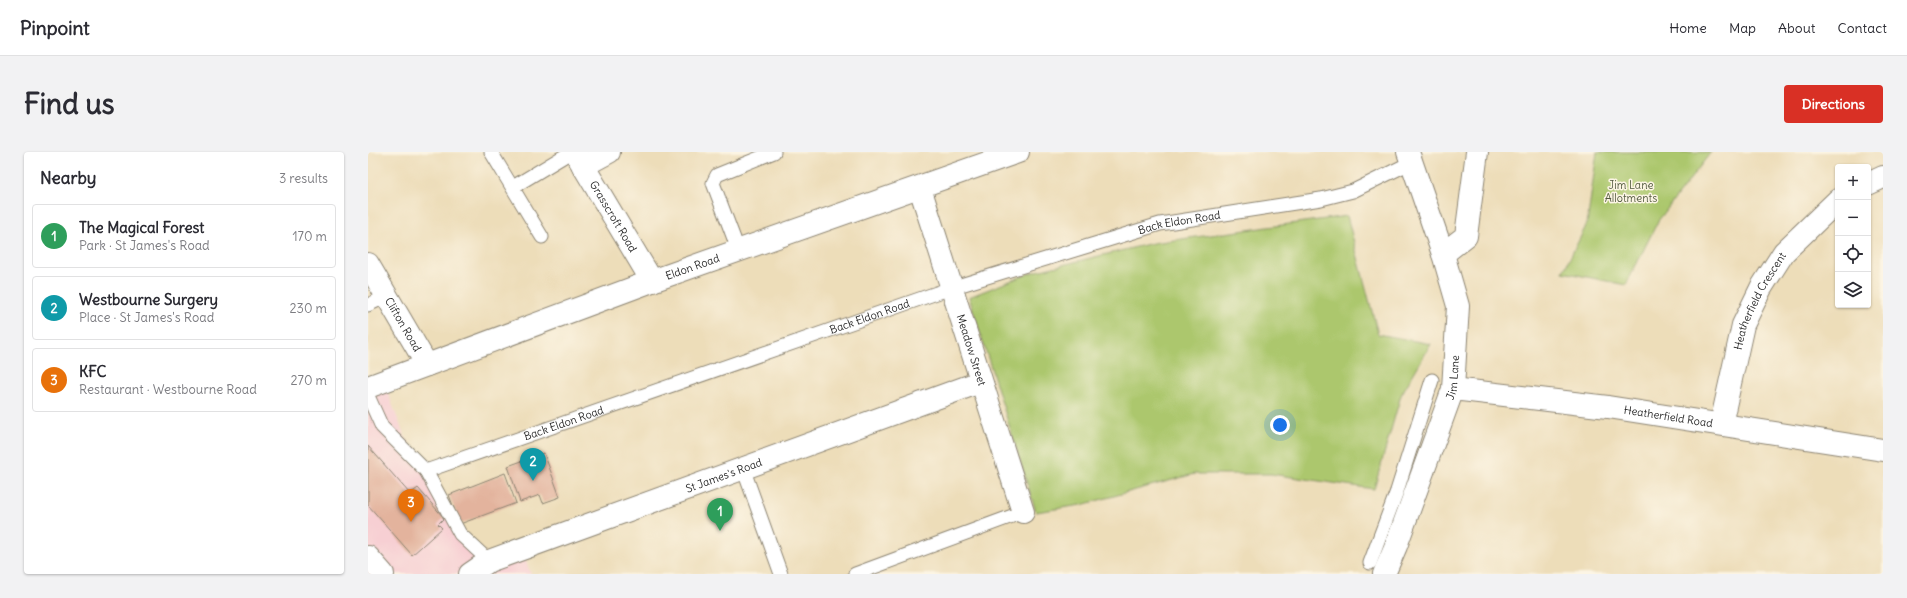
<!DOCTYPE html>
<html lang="en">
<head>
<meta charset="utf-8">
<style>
  :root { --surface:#fff; --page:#f2f2f3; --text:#2b2b33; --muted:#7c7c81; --line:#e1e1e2; --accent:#d93025 }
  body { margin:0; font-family:Delius,sans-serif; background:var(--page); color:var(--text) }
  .controls { position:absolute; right:12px; top:12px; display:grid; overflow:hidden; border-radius:4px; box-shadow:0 1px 3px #0004 }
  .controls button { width:36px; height:36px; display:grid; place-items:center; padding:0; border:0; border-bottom:1px solid var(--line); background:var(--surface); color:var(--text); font:20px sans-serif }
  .you { position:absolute; left:912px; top:273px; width:14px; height:14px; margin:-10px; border:3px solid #fff; border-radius:50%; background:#1a73e8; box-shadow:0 0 0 6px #1a73e833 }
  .badge { display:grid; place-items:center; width:26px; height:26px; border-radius:50%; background:var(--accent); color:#fff; font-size:13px; font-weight:700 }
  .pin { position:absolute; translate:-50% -33px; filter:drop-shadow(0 1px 2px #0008) }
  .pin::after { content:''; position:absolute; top:21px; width:14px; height:12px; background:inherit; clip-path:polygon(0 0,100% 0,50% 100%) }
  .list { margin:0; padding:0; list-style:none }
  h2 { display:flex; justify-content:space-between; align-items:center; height:52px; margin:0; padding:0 16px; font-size:17px }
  h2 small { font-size:13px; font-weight:400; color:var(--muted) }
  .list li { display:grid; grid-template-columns:26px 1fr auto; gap:12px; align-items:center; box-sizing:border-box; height:64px; margin:0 8px 8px; padding:0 8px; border:1px solid var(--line); border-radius:4px }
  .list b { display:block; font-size:15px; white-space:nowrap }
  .list p { margin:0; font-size:13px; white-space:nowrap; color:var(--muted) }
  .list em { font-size:13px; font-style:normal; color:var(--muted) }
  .icon { flex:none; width:22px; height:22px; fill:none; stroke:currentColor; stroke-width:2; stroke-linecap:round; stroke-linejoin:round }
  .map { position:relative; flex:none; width:1515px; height:422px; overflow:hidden; border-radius:4px }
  header { display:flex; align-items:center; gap:24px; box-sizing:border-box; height:56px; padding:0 20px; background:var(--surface); border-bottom:1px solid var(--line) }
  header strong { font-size:19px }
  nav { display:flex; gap:22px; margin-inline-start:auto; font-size:14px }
  .intro { display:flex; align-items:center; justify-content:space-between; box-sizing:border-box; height:96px; padding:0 24px }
  h1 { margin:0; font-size:28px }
  .button { padding:10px 18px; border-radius:4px; background:var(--accent); color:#fff; font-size:14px; font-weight:700 }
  main { display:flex; gap:24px; padding:0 24px }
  aside { flex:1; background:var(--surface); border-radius:4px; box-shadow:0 1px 3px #0004 }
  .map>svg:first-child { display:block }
  .built { fill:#f7cfd3 }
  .green { fill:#acc76d; stroke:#6c794c }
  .building { fill:#e3b39d }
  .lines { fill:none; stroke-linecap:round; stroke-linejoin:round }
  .lane-casing { stroke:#8c8472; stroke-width:15 }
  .street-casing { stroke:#8c8472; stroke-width:24 }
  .highway-casing { stroke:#8c8472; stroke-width:24 }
  .lane { stroke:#fff; stroke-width:13 }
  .street { stroke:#fff; stroke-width:22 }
  .highway { stroke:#fff; stroke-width:22 }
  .labels { text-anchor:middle; stroke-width:3; stroke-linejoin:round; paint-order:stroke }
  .park-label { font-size:11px; fill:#525a3f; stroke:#fcf5e5 }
  .street-label { font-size:11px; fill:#2b2b2b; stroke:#fcf5e5 }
</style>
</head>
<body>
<header>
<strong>Pinpoint</strong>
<nav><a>Home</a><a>Map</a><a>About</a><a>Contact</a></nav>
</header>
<div class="intro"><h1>Find us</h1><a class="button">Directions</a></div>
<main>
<aside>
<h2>Nearby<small>3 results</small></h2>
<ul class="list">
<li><span class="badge" style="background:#2e9e5b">1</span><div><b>The Magical Forest</b><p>Park · St James's Road</p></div><em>170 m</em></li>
<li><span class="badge" style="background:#0f9aa8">2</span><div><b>Westbourne Surgery</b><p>Place · St James's Road</p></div><em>230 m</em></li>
<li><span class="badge" style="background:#e8710a">3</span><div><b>KFC</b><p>Restaurant · Westbourne Road</p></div><em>270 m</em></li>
</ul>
</aside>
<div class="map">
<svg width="1515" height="422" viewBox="0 0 1515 422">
  <rect width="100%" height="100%" fill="#fcf5e5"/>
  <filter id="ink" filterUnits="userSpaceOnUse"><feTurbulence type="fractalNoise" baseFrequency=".025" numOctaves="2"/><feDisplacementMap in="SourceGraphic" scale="8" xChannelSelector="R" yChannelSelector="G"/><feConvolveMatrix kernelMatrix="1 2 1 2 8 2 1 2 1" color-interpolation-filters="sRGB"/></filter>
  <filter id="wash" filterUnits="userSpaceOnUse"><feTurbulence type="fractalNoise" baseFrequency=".012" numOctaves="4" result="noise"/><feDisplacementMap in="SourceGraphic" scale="16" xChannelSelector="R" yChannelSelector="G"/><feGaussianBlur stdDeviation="0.9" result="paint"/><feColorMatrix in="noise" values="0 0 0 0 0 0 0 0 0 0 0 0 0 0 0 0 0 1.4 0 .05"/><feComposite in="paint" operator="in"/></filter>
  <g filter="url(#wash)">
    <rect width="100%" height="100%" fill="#edddb9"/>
    <!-- built -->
    <path class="built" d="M15 229 37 285 58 319 92 382 121 409 153 397 163 422H0V234Z"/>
    <!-- green -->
    <path class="green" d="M1229 0H1343L1290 69 1258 133 1195 120 1219 72Z
      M979 64 1010 182 1063 192 1033 243 1006 337 903 322H826L713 353 668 360 601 145 665 120 785 91Z"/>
    <g id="blocks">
      <!-- building -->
      <path class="building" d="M0 294 42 342 50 336 76 366 70 372 74 376 44 403 0 353Z
        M176 301 192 345 175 351 172 343 152 350 140 314Z
        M137 321 148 351 92 372 81 343Z"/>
    </g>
  </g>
  <g filter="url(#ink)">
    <use href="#blocks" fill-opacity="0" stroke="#8c8472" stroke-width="1"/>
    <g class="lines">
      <defs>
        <g id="lane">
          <path d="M123 0 174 85"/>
          <path d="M145 35 203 0"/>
          <path d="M371 100 345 31 349 23 406 0"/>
          <path d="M0 153 19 144"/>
          <path id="s1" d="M0 244 14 275 58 319 583 136 792 72 953 47 985 39 1044 10"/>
          <path d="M375 316 413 422"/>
          <path d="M58 319 92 382 121 409"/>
          <path d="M1002 411 1029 339 1064 228"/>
          <path d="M487 422 655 360"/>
        </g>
        <g id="street">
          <path id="s2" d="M207 0 284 129"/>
          <path d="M215 14 241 0"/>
          <path d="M1500 32 1515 25"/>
          <path id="s3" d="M552 36 655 360"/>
          <path d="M1075 102 1098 84 1109 0"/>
          <path id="s4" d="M0 112 59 213"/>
          <path id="s5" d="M0 235 284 129 650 0"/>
          <path id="s6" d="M1085 237 1240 255 1515 298"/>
          <path id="s7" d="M1353 272 1375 173 1393 136 1416 100 1470 48"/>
          <path id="s8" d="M102 422 121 409 612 230"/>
          <path id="s9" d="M1016 422 1028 394 1085 237 1090 154 1075 102 1040 0"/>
        </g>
        <path id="highway" d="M0 405 15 422"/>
      </defs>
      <!-- lane casing -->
      <use href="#lane" class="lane-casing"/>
      <!-- street casing -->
      <use href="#street" class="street-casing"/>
      <!-- highway casing -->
      <use href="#highway" class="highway-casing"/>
      <!-- lane -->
      <use href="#lane" class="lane"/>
      <!-- street -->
      <use href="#street" class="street"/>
      <!-- highway -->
      <use href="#highway" class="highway"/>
    </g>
  </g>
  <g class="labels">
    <!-- park labels -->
    <g class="park-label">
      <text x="1263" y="37">Jim Lane<tspan x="1263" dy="13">Allotments</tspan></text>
    </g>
    <!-- street labels -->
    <g class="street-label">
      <text dy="4" stroke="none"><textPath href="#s2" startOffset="75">Grasscroft Road</textPath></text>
      <text dy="4" stroke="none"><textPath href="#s1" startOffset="890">Back Eldon Road</textPath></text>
      <text dy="4" stroke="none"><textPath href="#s5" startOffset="346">Eldon Road</textPath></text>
      <text dy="4" stroke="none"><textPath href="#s7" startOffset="130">Heatherfield Crescent</textPath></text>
      <text dy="4" stroke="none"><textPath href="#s1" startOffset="566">Back Eldon Road</textPath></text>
      <text dy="4" stroke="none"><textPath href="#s4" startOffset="70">Clifton Road</textPath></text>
      <text dy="4" stroke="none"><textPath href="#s3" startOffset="170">Meadow Street</textPath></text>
      <text dy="4" stroke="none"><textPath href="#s9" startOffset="209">Jim Lane</textPath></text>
      <text dy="4" stroke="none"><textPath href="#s6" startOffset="217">Heatherfield Road</textPath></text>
      <text dy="4" stroke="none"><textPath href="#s1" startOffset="242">Back Eldon Road</textPath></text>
      <text dy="4" stroke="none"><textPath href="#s8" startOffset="273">St James's Road</textPath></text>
    </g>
  </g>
</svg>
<div class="controls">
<button>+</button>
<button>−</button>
<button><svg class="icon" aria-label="locate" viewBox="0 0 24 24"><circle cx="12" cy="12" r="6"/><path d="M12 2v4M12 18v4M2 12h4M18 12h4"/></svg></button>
<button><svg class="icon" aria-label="layers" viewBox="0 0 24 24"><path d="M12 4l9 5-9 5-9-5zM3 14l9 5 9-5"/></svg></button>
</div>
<div class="you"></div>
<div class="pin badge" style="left:352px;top:379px;background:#2e9e5b">1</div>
<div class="pin badge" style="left:165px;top:329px;background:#0f9aa8">2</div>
<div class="pin badge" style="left:43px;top:370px;background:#e8710a">3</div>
</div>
</main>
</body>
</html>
